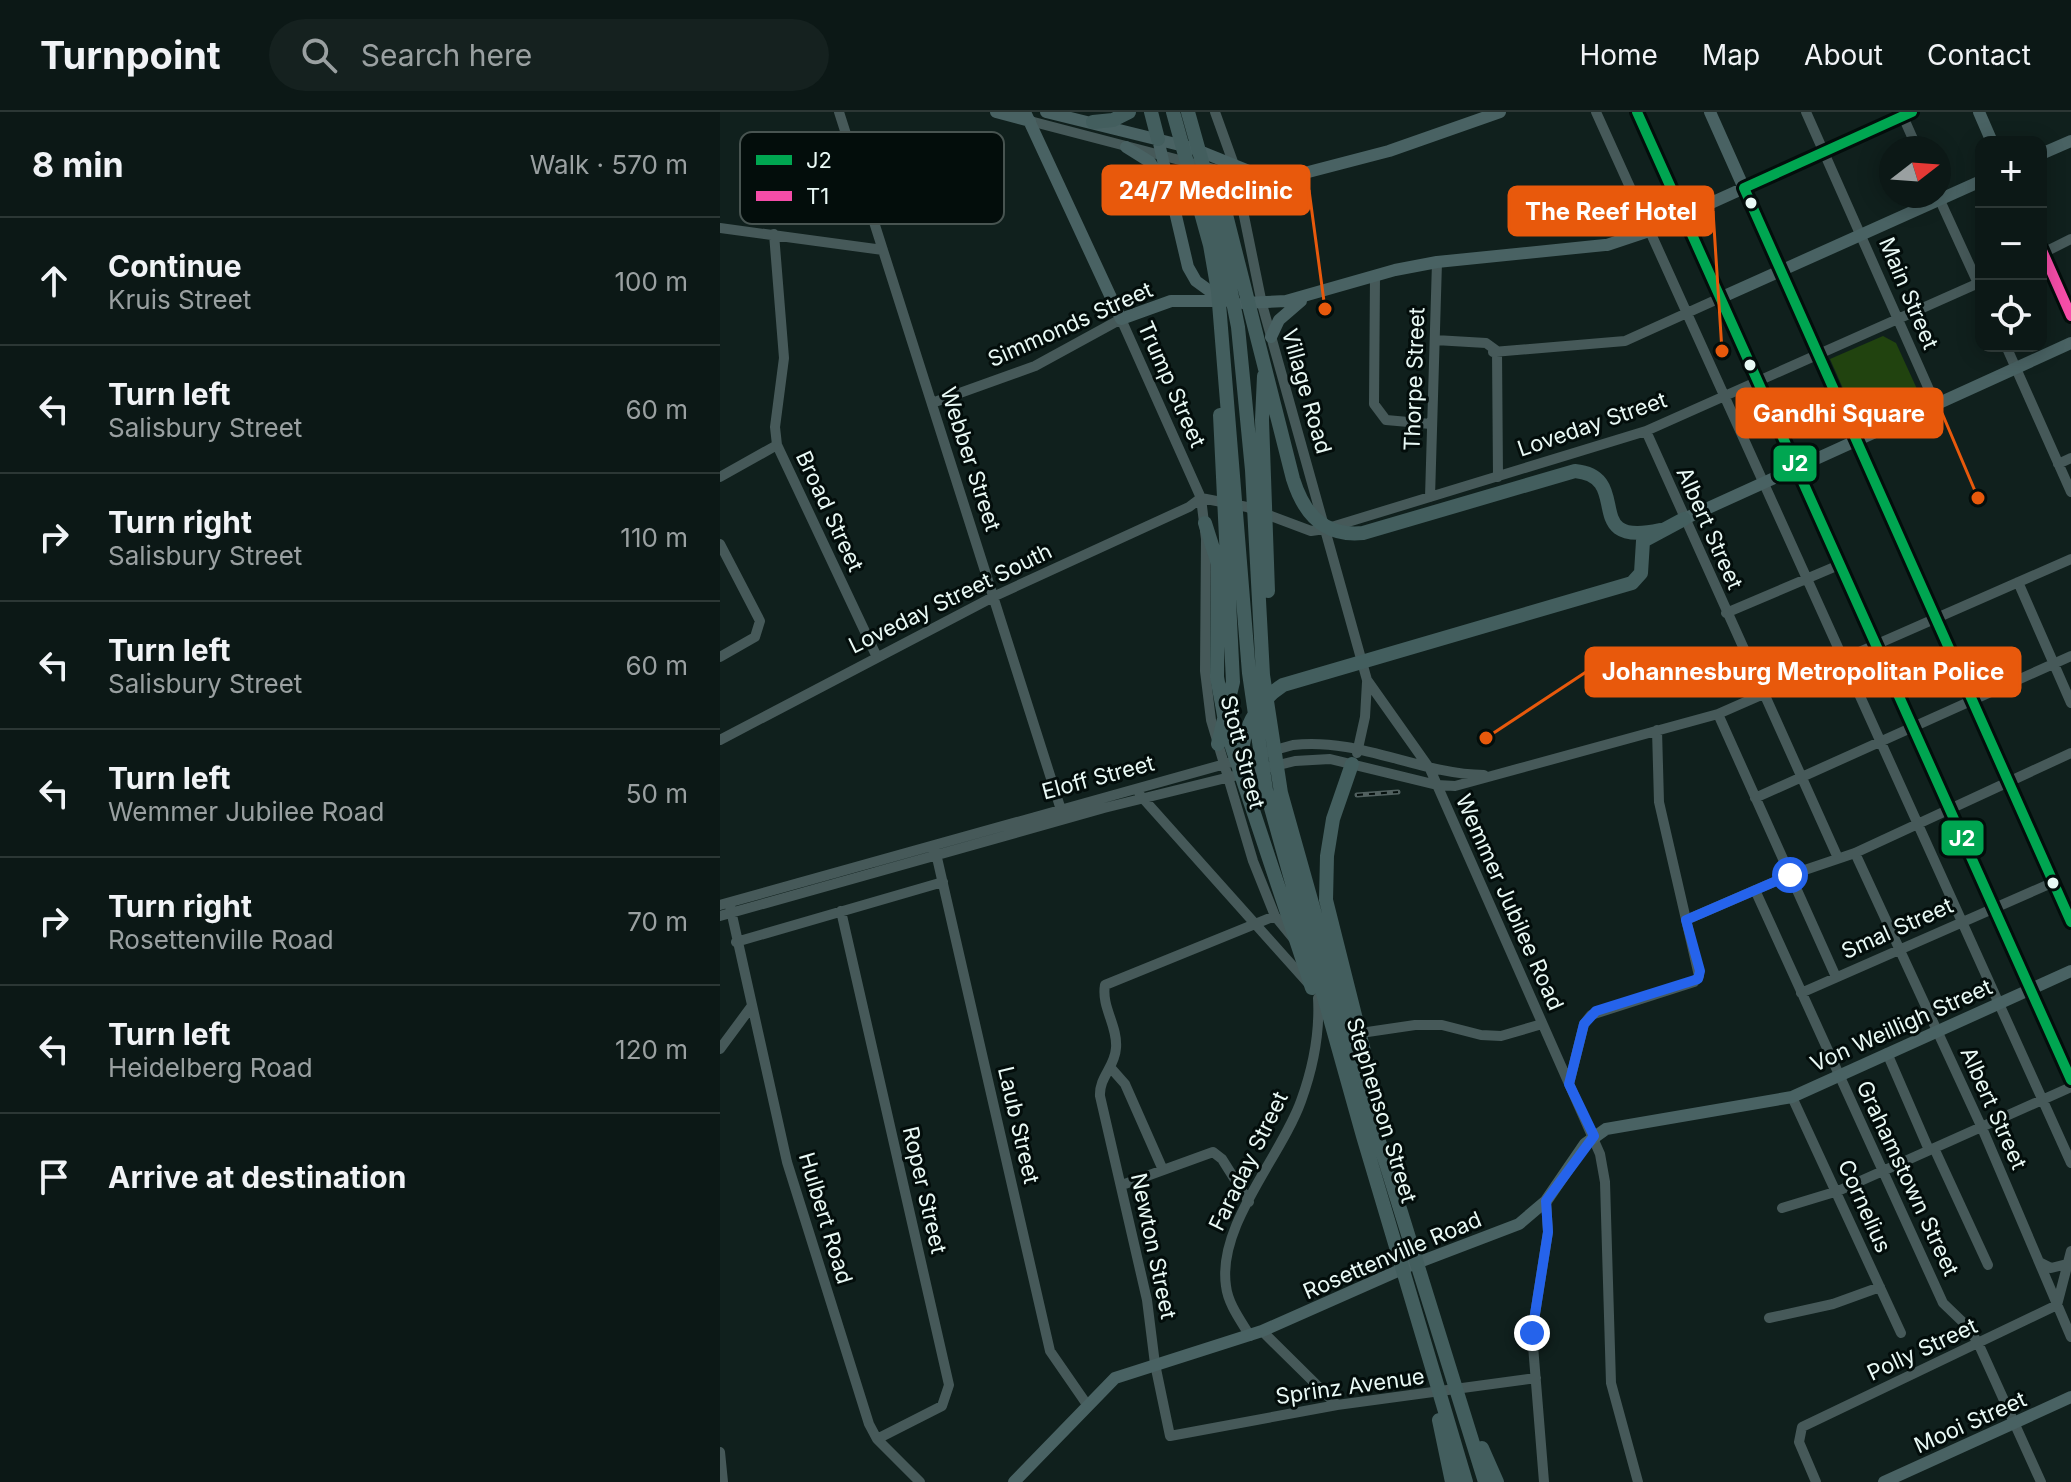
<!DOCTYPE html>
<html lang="en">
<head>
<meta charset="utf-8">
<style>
  :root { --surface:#0c1816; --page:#15211f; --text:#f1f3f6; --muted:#9aa0a1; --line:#2c3735 }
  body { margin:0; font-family:Inter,sans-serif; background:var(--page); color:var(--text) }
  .controls { position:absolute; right:24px; top:24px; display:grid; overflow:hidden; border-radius:16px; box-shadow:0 4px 20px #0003 }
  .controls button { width:72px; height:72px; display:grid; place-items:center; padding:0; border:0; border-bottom:2px solid var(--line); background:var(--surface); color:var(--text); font:40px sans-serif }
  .compass { position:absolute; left:1159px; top:24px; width:72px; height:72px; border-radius:50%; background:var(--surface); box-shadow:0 4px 20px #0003; rotate:73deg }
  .stop { position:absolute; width:24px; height:24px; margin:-18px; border:6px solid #2563eb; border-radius:50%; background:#fff }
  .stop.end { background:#2563eb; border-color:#fff; box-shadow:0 2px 8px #0008 }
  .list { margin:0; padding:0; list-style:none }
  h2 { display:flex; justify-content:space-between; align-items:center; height:104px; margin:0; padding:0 32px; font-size:34px }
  h2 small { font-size:26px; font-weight:400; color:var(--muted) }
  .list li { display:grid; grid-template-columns:52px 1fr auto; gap:24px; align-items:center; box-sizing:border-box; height:128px; padding:0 32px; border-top:2px solid var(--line) }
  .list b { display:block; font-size:30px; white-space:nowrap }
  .list p { margin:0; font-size:26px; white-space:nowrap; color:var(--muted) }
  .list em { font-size:26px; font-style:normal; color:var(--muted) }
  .icon { flex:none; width:44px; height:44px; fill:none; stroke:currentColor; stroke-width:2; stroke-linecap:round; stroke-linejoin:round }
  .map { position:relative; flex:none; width:1351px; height:1370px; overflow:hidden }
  header { display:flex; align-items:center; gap:48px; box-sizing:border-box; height:112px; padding:0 40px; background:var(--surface); border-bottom:2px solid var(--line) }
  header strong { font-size:38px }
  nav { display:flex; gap:44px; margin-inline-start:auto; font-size:28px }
  .search { width:560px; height:72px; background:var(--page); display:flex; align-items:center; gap:20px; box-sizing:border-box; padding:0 28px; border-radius:44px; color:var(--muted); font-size:30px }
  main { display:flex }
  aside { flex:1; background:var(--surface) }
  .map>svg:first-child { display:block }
  .green { fill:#21430f }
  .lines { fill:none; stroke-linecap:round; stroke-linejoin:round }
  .minor { stroke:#465959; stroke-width:10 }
  .major { stroke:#496263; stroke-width:12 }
  .highway { stroke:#435e5e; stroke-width:14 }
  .rail-casing { stroke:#51605f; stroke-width:5 }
  .rail { stroke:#030d0b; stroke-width:2; stroke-dasharray:6; stroke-linecap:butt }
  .bus-1-casing { stroke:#030d0b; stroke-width:16 }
  .bus-2-casing { stroke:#030d0b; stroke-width:16 }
  .bus-1 { stroke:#00a651; stroke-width:10 }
  .bus-2 { stroke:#f54da8; stroke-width:10 }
  .route { stroke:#2563eb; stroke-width:10 }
  .bus-dot { fill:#e9f9f5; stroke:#030d0b; stroke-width:3 }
  .labels { text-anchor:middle; stroke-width:6; stroke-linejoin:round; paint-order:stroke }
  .street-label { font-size:22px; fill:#e9f9f5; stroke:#030d0b }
  .key { fill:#030d0b; stroke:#485451; stroke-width:2 }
  .key-label { font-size:22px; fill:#e9f9f5 }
  .leader { fill:none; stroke:#e8590c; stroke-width:3 }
  .callout-dot { fill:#e8590c; stroke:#030d0b; stroke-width:3 }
  .callout { fill:#e8590c; stroke:#e8590c; stroke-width:3 }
  .callout-label { font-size:24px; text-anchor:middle; font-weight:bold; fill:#fff }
  .line-badge { stroke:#030d0b; stroke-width:3 }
  .badge-label { font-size:22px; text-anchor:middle; font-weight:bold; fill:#fff }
</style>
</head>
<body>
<header>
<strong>Turnpoint</strong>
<div class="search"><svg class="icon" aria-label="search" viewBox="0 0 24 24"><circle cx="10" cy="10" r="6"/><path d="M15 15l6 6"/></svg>Search here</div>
<nav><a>Home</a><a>Map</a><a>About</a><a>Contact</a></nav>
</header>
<main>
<aside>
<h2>8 min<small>Walk · 570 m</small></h2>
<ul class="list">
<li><svg class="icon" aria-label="ahead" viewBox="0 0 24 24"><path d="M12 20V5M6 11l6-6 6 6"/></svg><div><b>Continue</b><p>Kruis Street</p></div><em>100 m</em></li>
<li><svg class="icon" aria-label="left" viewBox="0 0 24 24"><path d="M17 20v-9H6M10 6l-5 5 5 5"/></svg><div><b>Turn left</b><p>Salisbury Street</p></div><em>60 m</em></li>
<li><svg class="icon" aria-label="right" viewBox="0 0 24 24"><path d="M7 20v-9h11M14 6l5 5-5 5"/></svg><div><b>Turn right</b><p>Salisbury Street</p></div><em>110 m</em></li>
<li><svg class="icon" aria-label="left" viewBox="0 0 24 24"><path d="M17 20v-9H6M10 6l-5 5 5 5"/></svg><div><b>Turn left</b><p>Salisbury Street</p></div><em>60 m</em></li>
<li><svg class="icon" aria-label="left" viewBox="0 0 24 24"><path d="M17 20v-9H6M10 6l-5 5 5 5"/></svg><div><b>Turn left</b><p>Wemmer Jubilee Road</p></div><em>50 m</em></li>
<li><svg class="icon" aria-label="right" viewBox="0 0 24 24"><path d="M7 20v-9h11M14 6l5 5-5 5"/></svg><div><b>Turn right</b><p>Rosettenville Road</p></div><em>70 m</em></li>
<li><svg class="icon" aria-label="left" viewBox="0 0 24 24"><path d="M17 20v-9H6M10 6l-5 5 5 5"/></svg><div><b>Turn left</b><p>Heidelberg Road</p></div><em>120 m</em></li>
<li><svg class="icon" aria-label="arrive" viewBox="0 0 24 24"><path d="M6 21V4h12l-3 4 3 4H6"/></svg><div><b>Arrive at destination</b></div></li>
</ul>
</aside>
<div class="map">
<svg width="1351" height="1370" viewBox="0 0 1351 1370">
  <rect width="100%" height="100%" fill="#10201d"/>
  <!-- green -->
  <path class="green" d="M1163 224 1176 231 1197 277 1193 290 1140 315 1110 247Z"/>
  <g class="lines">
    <!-- minor -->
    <path class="minor" d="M119 0 342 701
      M495 0 513 50 542 192 647 568 710 657 880 1042 885 1070 891 1271 918 1370
      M876 0 1351 1051
      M1086 0 1215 291
      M1181 0 1197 36
      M310 9 517 63
      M1218 84 1261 178
      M0 116 163 138
      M54 122 64 246 55 315 57 333 156 543
      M1321 142 1351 127
      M655 164 654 292 666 308 711 312
      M715 228 766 231 777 239
      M1286 234 1351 380
      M777 239 778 365
      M773 240 905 229 1000 186
      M212 291 315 254 401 207 481 386 486 427 485 559 491 608 533 749 555 804 573 826
      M926 319 1118 746
      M1338 352 1351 346
      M0 365 57 333
      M710 385 717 150
      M481 386 527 395 591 419 605 417 926 319 1261 170
      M0 432 40 509 35 525 0 545
      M1298 470 1351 591
      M1006 501 1119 453
      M998 602 1116 865
      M0 628 275 484 469 395 481 386
      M637 641 645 605 647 570
      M420 683 588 871
      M1035 686 1351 544
      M215 737 330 1239 368 1294
      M1135 741 1262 1016 1351 1225
      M1035 778 1223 1191 1249 1216 1259 1233 1321 1370
      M0 793 573 633C638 625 699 662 764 663
      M10 794 67 1050 149 1312 157 1327 200 1370
      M121 799 229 1273 222 1294 157 1327
      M0 804 384 696 575 649 610 647 717 673 735 674 998 602 1351 447
      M555 804 385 873C381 895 398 914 396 936 395 955 379 965 380 984L427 1188 435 1252 450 1324 617 1293 816 1266
      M966 808 1070 763 1135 741 1351 641
      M16 830 223 770
      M1081 881 1334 770
      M634 922 695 913H722L761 923 781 924 822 912
      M0 937 31 895
      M1167 941 1209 1038
      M390 955 405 972 443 1058
      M849 972 864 912 871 903 974 870 979 864 939 690 937 618
      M1072 985 1181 1221
      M1214 1036 1268 1153
      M402 1073 493 1040 502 1047 529 1090
      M1062 1096 1118 1079 1351 975
      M1319 1150 1331 1156 1347 1152
      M1049 1206 1113 1192 1160 1175
      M542 1219 617 1293
      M530 1224C521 1209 508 1192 506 1174 497 1113 561 1045 581 989 593 956 600 921 598 886
      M0 1340 3 1370
      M824 1370 812 1221 828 1120 826 1089
      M1096 1370 1079 1330 1082 1315 1337 1193 1351 1139"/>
    <!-- major -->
    <path class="major" d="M276 0 310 9
      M305 0 401 207 451 189H505
      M326 0 472 36 529 59 573 64 669 39 780 0
      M917 0 1351 968
      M990 0 1351 810
      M1259 0 1272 30
      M438 27 468 155 476 169 498 185
      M406 35 430 50 443 72
      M1321 42 1351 29
      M887 133 929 119 1192 0
      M1321 136 1351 204
      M1000 186 1261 69
      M523 191 566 189 675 158 717 150 885 133
      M551 225 559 208 581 189
      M964 407 1351 231
      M294 1370 395 1266 542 1219 689 1154 799 1112 826 1089 865 1032 886 1017 1072 985 1351 859
      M1164 1370 1351 1285"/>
    <!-- highway -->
    <path class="highway" d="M431 0 438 27
      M453 0 490 133 498 179 529 561 546 678 643 1024 746 1370
      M468 0 493 89 518 215 532 358 543 563 561 681 658 1026 765 1370
      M373 10 393 8 409 0
      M500 79 573 367C584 402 604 425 643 421L855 359C915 365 858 436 940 418
      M544 264 542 308 548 479
      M485 411 498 452 497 565 507 620 592 876
      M498 632 513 570 500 303
      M523 652C518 622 538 589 563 573L912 471 921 461 923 429 964 407
      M632 652 613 707 607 744 606 788 649 959
      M719 1308 732 1370
      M762 1336 777 1370"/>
    <defs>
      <path id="rail" d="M637 683 678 680"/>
    </defs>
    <!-- rail casing -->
    <use href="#rail" class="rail-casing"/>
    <!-- rail -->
    <use href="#rail" class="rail"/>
    <defs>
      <path id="bus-1" d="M917 0 1351 968
        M1192 0 1024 76 1351 810"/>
      <path id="bus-2" d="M1321 136 1351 204"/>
    </defs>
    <!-- bus-1 casing -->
    <use href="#bus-1" class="bus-1-casing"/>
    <!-- bus-2 casing -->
    <use href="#bus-2" class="bus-2-casing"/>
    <!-- bus-1 -->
    <use href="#bus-1" class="bus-1"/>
    <!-- bus-2 -->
    <use href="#bus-2" class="bus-2"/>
  </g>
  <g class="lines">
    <!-- route -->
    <path class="route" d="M812 1221 828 1120 826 1089 874 1024 849 972 864 912 876 899 978 867 980 859 966 808 1070 763"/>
  </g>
  <!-- markers -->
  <g class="bus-dot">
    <circle cx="1031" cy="91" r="7"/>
    <circle cx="1030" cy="253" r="7"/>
    <circle cx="1333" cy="771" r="7"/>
  </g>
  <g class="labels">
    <!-- street labels -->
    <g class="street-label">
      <text transform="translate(1189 181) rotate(67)" y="8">Main Street</text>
      <text transform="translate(350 212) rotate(-24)" y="8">Simmonds Street</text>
      <text transform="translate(694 267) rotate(-88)" y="8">Thorpe Street</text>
      <text transform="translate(452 272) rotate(66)" y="8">Trump Street</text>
      <text transform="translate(587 279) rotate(74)" y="8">Village Road</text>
      <text transform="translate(872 312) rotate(-19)" y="8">Loveday Street</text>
      <text transform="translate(251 347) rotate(72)" y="8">Webber Street</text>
      <text transform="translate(110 399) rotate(65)" y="8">Broad Street</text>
      <text transform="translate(990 416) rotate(66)" y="8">Albert Street</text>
      <text transform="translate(230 486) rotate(-26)" y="8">Loveday Street South</text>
      <text transform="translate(523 640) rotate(75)" y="8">Stott Street</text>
      <text transform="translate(378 665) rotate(-15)" y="8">Eloff Street</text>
      <text transform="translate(790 790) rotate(66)" y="8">Wemmer Jubilee Road</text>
      <text transform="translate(1177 816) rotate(-24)" y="8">Smal Street</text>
      <text transform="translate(1181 913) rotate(-24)" y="8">Von Weilligh Street</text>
      <text transform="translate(1274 996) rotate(66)" y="8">Albert Street</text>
      <text transform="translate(662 998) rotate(73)" y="8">Stephenson Street</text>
      <text transform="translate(299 1013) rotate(77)" y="8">Laub Street</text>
      <text transform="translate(528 1049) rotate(-64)" y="8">Faraday Street</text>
      <text transform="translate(1188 1066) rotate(65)" y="8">Grahamstown Street</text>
      <text transform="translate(205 1078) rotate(77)" y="8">Roper Street</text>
      <text transform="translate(1145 1094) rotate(66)" y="8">Cornelius</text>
      <text transform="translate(106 1106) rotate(73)" y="8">Hulbert Road</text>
      <text transform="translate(434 1134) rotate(78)" y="8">Newton Street</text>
      <text transform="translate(672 1143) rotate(-23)" y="8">Rosettenville Road</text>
      <text transform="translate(1202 1237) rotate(-25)" y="8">Polly Street</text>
      <text transform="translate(630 1274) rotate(-8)" y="8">Sprinz Avenue</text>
      <text transform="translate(1250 1310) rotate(-24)" y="8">Mooi Street</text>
    </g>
  </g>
  <!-- legend -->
  <rect x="20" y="20" width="264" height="92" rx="12" class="key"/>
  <rect x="36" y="43" width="36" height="10" fill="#00a651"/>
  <rect x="36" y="79" width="36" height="10" fill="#f54da8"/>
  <g class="key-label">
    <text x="86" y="56">J2</text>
    <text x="86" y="92">T1</text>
  </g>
  <!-- callouts -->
  <path class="leader" d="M605 197L589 78M1002 239L993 99M1258 386L1222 301M766 626L866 560"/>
  <g class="callout-dot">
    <circle cx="605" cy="197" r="8"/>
    <circle cx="1002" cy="239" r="8"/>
    <circle cx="1258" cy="386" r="8"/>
    <circle cx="766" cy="626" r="8"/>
  </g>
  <g class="callout">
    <rect x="383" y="54" width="206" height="48" rx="8"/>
    <rect x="789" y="75" width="204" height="48" rx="8"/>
    <rect x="1017" y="277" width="205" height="48" rx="8"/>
    <rect x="866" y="536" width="434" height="48" rx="8"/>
  </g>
  <g class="callout-label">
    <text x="486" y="87">24/7 Medclinic</text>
    <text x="891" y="108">The Reef Hotel</text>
    <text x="1119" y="310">Gandhi Square</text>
    <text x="1083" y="568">Johannesburg Metropolitan Police</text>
  </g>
  <g class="line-badge">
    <rect x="1052" y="332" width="46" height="39" rx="8" fill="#00a651"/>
    <rect x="1220" y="707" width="45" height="38" rx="8" fill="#00a651"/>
  </g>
  <g class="badge-label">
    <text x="1075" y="359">J2</text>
    <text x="1242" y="734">J2</text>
  </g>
</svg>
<div class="controls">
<button>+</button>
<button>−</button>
<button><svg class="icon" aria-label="locate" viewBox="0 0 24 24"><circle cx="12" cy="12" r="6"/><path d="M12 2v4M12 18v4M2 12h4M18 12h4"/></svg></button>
</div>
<svg class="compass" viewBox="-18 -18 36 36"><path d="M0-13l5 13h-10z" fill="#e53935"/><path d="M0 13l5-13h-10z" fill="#9aa0a1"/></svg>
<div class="stop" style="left:1070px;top:763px"></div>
<div class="stop end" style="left:812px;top:1221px"></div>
</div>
</main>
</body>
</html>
